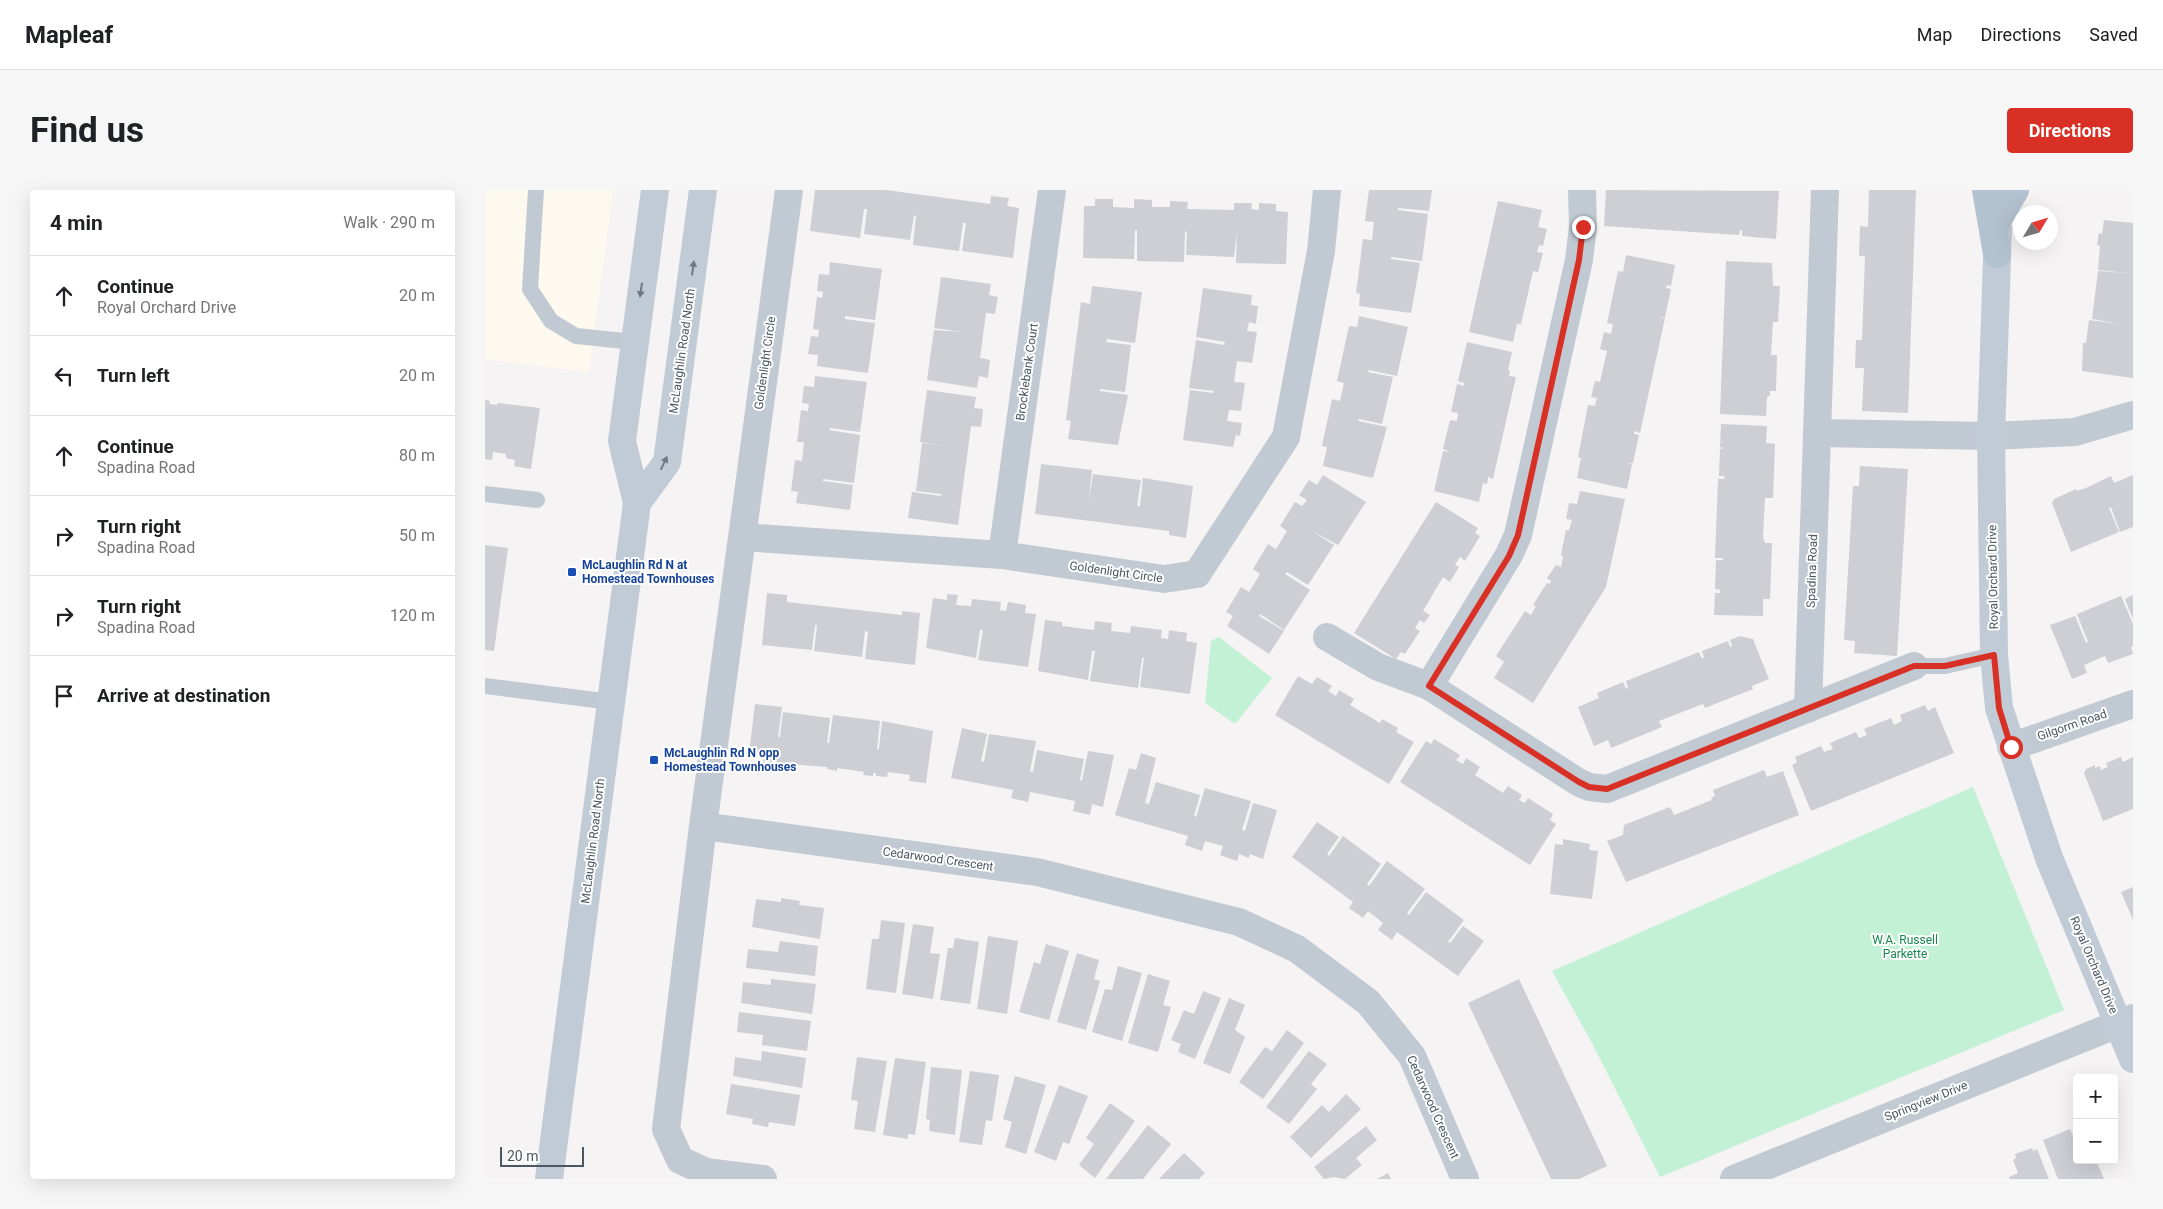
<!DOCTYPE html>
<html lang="en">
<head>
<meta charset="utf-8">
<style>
  :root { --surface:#fff; --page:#f6f6f6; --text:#202124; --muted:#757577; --line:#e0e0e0; --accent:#d93025 }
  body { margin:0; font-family:Roboto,sans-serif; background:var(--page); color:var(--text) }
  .controls { position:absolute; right:15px; bottom:15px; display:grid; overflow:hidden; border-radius:5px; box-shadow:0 5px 20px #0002 }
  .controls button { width:45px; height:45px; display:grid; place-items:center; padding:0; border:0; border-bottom:1px solid var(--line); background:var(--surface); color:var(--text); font:25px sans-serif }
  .compass { position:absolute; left:1528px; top:15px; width:45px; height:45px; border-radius:50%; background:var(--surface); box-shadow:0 5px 20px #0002; rotate:52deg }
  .scale { position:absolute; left:15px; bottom:12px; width:84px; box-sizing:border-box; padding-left:5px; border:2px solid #4a5661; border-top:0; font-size:14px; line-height:18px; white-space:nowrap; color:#4a5661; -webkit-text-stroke:4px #fff; paint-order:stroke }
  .stop { position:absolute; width:15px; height:15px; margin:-11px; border:4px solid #d93025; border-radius:50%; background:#fff }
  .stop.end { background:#d93025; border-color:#fff; box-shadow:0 1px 5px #0008 }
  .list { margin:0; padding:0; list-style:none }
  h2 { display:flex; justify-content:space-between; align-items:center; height:65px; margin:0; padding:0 20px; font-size:21px }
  h2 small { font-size:16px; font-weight:400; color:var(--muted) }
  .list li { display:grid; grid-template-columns:32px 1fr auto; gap:15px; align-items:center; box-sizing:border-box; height:80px; padding:0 20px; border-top:1px solid var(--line) }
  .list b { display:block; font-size:19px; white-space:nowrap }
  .list p { margin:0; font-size:16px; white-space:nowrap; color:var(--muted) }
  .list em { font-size:16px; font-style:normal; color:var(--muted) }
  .icon { flex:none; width:28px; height:28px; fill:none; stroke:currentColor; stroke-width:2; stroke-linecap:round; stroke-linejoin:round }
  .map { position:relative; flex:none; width:1648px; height:989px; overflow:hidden; border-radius:5px }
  header { display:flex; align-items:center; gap:30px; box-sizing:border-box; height:70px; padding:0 25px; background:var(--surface); border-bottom:1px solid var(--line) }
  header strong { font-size:24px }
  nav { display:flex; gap:28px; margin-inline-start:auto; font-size:18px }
  .intro { display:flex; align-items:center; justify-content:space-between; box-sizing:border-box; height:120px; padding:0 30px }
  h1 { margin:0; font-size:35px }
  .button { padding:12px 22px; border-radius:5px; background:var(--accent); color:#fff; font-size:18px; font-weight:700 }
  main { display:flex; gap:30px; padding:0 30px }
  aside { flex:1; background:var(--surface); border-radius:5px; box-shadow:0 5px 20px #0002 }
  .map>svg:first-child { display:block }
  .commercial { fill:#fdf9ef }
  .green { fill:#c3f1d5 }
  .building { fill:#cdcfd5 }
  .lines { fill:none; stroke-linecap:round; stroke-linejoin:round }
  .lane { stroke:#c1cad2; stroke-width:16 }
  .street { stroke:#c1cad2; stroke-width:28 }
  .secondary { stroke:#c1cbd6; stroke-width:28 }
  .primary { stroke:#b3c2d1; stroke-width:28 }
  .oneway { fill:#6e7984 }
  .route { stroke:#d93025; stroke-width:6 }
  .transit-dot { fill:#1a4fb4; stroke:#fff; stroke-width:2 }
  .labels { text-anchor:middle; stroke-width:4; stroke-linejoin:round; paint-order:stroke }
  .street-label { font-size:12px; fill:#4a5661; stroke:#fff }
  .transit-label { font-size:12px; font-weight:bold; fill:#164399; stroke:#fff; text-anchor:start }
  .park-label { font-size:12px; fill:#17864f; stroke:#fff }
</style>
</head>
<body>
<header>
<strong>Mapleaf</strong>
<nav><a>Map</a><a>Directions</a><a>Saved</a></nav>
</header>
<div class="intro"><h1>Find us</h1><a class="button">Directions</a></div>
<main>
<aside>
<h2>4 min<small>Walk · 290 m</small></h2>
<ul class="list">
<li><svg class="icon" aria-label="ahead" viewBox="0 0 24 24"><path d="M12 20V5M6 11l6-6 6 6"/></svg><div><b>Continue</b><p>Royal Orchard Drive</p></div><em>20 m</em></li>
<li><svg class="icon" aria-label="left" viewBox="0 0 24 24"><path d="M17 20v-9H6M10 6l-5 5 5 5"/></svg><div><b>Turn left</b></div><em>20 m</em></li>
<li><svg class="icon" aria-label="ahead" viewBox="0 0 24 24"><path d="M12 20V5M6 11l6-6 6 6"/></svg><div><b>Continue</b><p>Spadina Road</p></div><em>80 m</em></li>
<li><svg class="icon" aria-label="right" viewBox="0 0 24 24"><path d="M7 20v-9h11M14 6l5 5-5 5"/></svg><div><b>Turn right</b><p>Spadina Road</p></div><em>50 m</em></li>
<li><svg class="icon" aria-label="right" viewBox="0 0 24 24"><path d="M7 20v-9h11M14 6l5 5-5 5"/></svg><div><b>Turn right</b><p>Spadina Road</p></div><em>120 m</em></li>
<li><svg class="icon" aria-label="arrive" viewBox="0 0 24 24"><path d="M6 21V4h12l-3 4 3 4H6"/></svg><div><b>Arrive at destination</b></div></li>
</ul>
</aside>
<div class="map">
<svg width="1648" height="989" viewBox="0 0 1648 989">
  <rect width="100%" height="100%" fill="#f5f3f3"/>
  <!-- commercial -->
  <path class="commercial" d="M0 0H128L104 182 0 169Z"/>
  <!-- green -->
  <path class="green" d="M734 447 787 488 750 534 720 513 726 451Z
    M1488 597 1579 820 1175 987 1108 855 1067 781Z"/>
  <!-- building -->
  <path class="building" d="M330 0H401L505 14 506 6 524 8 522 16 534 18 528 68 477 61 481 33H478L474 61 428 55 431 26 429 25 425 50 379 44 382 19H379L375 48 325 41Z
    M884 0H947L944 21 913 18V20L943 24 937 71 906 67V69L935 73 926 123 874 116 875 104 871 103 878 49 887 50 889 32 880 31Z
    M1121 0 1294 1 1291 49 1257 46V40H1255L1254 45 1119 36Z
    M1384 0H1431L1423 223 1377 221 1379 178H1370L1371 150H1377L1380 66H1374L1375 36 1383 37Z
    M610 9H628V17L649 18V9L667 10V17H685V11L703 12 702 19 749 20V13H767L766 19 774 20V13L791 14V21L803 22 801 74 751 73 752 42 749 67 701 65 702 41 700 42 699 72 652 71V40H650L649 69 598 68 599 16H610Z
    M1013 11 1057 20 1053 37 1062 39 1058 56 1054 55 1052 62 1058 63 1053 82 1048 81 1036 134H1032L1028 152 984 142Z
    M1619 30 1648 33V188L1597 181 1598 153H1601L1604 130 1634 134 1607 129 1613 81 1642 83 1613 80 1615 56 1612 55 1614 43 1617 44Z
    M1141 65 1190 75 1186 96 1182 95 1181 98 1186 99 1180 127H1174L1180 128 1155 243 1149 241V244L1154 245 1148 273 1143 274H1147L1142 299 1092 288 1096 268 1093 267 1103 215 1110 216 1112 208 1106 207 1110 191 1115 192 1122 161 1115 159 1119 142 1126 144 1128 134 1122 133 1133 81 1138 82Z
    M1241 71 1287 73 1288 96H1295L1293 132H1288L1286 165H1292L1291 201H1285V206L1282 207 1281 226 1235 224Z
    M345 72 397 79 390 130 360 126V129L390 133 383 183 332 176 333 165 323 164 326 146 333 147 334 140 328 139 332 107 337 108 338 102 332 101 334 84 344 85Z
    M456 87 506 94 504 105 513 107 510 124 501 123 495 168 505 170 503 188 494 186 492 198 442 190 449 140 477 142 449 138Z
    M607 96 657 102 650 153 622 149 621 152 646 155 640 202 615 199V201L643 205 633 255 583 249 586 231 581 230 596 112 605 114Z
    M718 98 767 105 766 115 773 116 771 134 764 132 762 141 772 142 767 173 752 171 749 192 760 193 756 221 744 220 742 231 757 233 755 246 751 245 748 257 698 250 705 200 728 203 729 201 704 198 711 150 739 155 740 152 711 147Z
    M874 126 923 137 912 186 884 180 883 182 908 187 897 234 874 229 873 231 902 237 888 288 838 276 842 257 837 256 847 209 855 211 859 193 852 191 864 136 872 137Z
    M982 152 1027 162 1023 180 1025 181 1024 186 1031 187 1008 289 1003 287 1002 294 998 293 994 312 949 301 958 261 965 262 958 259 965 230 972 231 973 223 966 222 972 194 979 196V193L973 191Z
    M330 186 382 192 375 242 345 238 344 240 375 245 369 293 338 289V291L368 295 365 320 311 313 313 302 306 301 310 270 317 271 319 252H312L316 220 323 221 324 214 317 213 319 196 329 197Z
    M442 200 491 207 489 218 498 219 496 237 486 236 473 335 423 328 427 302 456 306V304L431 301 437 253 462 257 435 252Z
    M0 210 5 211 4 214 12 215 13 213 55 218 46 279 29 276 30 270 21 268V264L8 262 7 270 0 269Z
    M1236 234 1282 236 1281 253 1290 254 1288 308H1280L1278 347 1280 353H1287L1285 409H1278V426L1229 425 1230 403H1235V400L1230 399 1231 370H1238V368H1230L1233 289H1239L1240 286H1234L1235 259 1238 258 1235 257Z
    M556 274 607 280 604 310 608 284 656 290 652 316H655L658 288 708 296 701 348 684 345V341L550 324Z
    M1375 276 1423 279 1412 466 1369 463 1370 451 1359 450 1368 296H1374Z
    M838 285 881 312 853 355 827 341 849 355 823 395 802 382 800 384 825 400 799 440 775 424 774 426 799 441 784 464 742 436 748 426 741 422 756 397 764 402 775 384 768 379 783 354 791 359 802 341 795 336 810 312 817 316 822 310 814 305 824 290 832 295Z
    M1648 285V337L1635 342 1626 317 1624 318 1634 342 1586 362 1567 313 1569 309 1591 299 1592 301 1601 298 1626 286 1629 293Z
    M1095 301 1140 309 1121 397 1048 513 1009 488 1019 472 1011 466 1040 421 1046 425 1051 416 1048 415 1062 393 1065 394 1066 391 1062 388 1071 375 1076 377 1078 366 1076 365 1081 340H1084L1087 330 1081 329 1084 313 1092 314Z
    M951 312 993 338 990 343 995 346 980 371 975 367 970 375 974 377 965 392 958 387 938 421 945 425 939 433 935 430 930 438 935 441 920 464 916 462 911 469 869 443Z
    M0 355 23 358 9 461 0 460Z
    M282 403 302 405V412L417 425V421L435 423 430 475 380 469 383 442 380 441 377 467 329 461 332 435H330L327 460 277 455Z
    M462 404 473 405 471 415 486 416 487 409 516 412 515 420 521 421 523 412 541 415 540 423 551 424 543 477 493 470 498 440H495L491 468 441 458 448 408 462 410Z
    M1648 405V429L1640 409Z
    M1636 406 1648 434V456L1646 457 1648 464 1623 473 1620 466 1599 475 1602 483 1587 489 1565 435 1590 426 1601 453 1603 452 1592 424Z
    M560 430 577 432V436L609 440 610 431 627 433 626 441 645 443 646 436 677 440 676 448 683 449 684 440 702 443 701 451 712 453 705 504 655 497 659 468H657L653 498 605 491 610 461H607L603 490 553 481Z
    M1255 446 1268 449 1284 489 1267 496 1268 499 1220 518 1218 514 1174 531 1177 537 1126 558 1123 550 1109 556 1093 517 1114 508 1112 503 1138 492 1141 499 1143 498 1141 491 1214 462 1217 469 1219 467 1217 461 1243 451 1245 457 1247 456 1245 450Z
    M813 486 827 494 832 487 847 496 843 501 851 506 854 500 869 509 865 515 895 533 897 529 913 538 911 542 929 552 904 594 790 525Z
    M270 514 297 517 293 547H295L298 522 345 528 342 553H344L348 525 395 531 392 559H394L397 531 448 541 441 593 424 591 425 585 403 582 402 587 391 586V583H388V586L378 585 379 582 352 578V581L342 579V577L278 572 279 565 264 563Z
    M1440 515 1443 521 1450 517 1469 563 1326 621 1307 575 1312 572 1310 567 1336 556 1339 562 1348 559 1345 553 1371 542 1374 548 1382 545 1379 539 1406 528 1409 535 1417 531 1415 525Z
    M477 538 502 544 496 571 499 572 504 544 551 551 545 581 548 582 552 560 599 569 595 590 597 591 603 561 629 565 618 617 607 614 605 625 588 621 590 611 545 602 543 612 526 608 528 600 466 588Z
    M949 549 975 565 971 570 978 574 981 568 995 577 990 585 1018 603 1023 596 1037 605 1034 610 1040 613 1043 608 1068 624 1065 630 1071 634 1045 675 915 592 941 551 946 554Z
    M656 563 671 568 660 613 664 614 671 592 715 605 709 626 711 627 720 598 766 611 757 640 760 641 768 613 792 620 778 669 765 664 764 668 754 664 752 671 735 665 738 656 720 651 717 661 700 655 703 646 630 625 644 578 651 580Z
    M1636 567 1638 572 1648 567V619L1618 631 1599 583 1601 579 1610 575V578L1615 576 1616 580 1623 577 1621 573Z
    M1279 580 1282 587 1298 581 1314 625 1141 692 1122 651 1138 645 1139 635 1185 617 1189 625 1227 610 1226 608 1230 606 1228 600Z
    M832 632 854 647 842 664 844 666 858 646 896 674 882 694 884 696 902 671 940 699 922 723 924 725 941 702 979 730 963 752 965 753 978 736 999 751 973 786 912 742 907 750 893 740 898 733 883 721 878 728 864 718 868 712 807 667Z
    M1078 649 1105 654 1104 660 1113 661 1107 709 1065 704 1070 654 1078 655Z
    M1648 697V730L1636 702Z
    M296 708 315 711 314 715 339 718 335 749 267 737 271 709 296 712Z
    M396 730 420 733 411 803 381 799 387 749H394Z
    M428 734 449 737 445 763 455 764 448 809 417 804Z
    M503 746 533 751 522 824 492 819Z
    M470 748 494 752 485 814 455 810 463 758H468Z
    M295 751 333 756 330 786 261 778 263 759 293 762Z
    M561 754 584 761 564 830 534 822 549 772 555 774Z
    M592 763 614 770 609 789 615 791 601 840 572 832Z
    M633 776 657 783 637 851 607 842 620 799 627 800Z
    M663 784 685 791 678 815 686 817 673 862 643 853Z
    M286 789 331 794 327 824 256 813 258 792 286 795Z
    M1034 789 1122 976 1094 989H1066L983 813Z
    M718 801 736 808 710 869 693 862 696 854 686 850 699 820 709 824Z
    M744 808 760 815 750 840 760 847 745 884 718 873Z
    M254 822 326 831 322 861 277 855 278 845 252 842Z
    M802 840 819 853 778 909 754 892 780 857 787 861Z
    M277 861 321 868 317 898 248 886 250 867 276 871Z
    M824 861 842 874 826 894 832 899 804 934 781 917Z
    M372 867 402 871 390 942 369 939 373 911 366 910Z
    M410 868 441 872 430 945 423 944V949L398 945Z
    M446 877 477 880 470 945 444 941 445 930 441 929Z
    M485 881 514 885 507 931 501 930 497 955 474 952Z
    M530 886 561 895 541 964 520 957 527 932 518 929Z
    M246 894 315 905 310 936 284 932 283 937 267 934 268 929 241 924Z
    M574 895 603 906 584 954 578 952 571 971 549 962Z
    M861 904 876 919 826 968 805 947 837 915 844 922Z
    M625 913 650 931 610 988 594 975 609 954 601 948Z
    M663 935 686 954 658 989H621Z
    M881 936 892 950 871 968 877 975 860 989 849 987 839 989 829 977Z
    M1585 939 1592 955V970H1611L1619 989H1573L1558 950Z
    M1547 958 1548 961 1552 959 1564 989H1525L1524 987 1533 983 1528 970 1531 968 1530 964Z
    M699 963 720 983 714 989H674Z
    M903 983 906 989H892Z"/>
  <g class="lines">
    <!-- lane -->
    <path class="lane" d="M51 0 45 99 66 131 91 146 149 152
      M0 304 52 310
      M1429 476H1460L1509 465
      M0 496 126 512"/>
    <!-- street -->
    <path class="street" d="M1097 0 1098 37 1094 70 1033 345 1024 365 944 496 1093 592 1104 597 1122 599 1429 476
      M1332 243 1506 246 1590 242 1648 225
      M257 347 517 365 679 389 712 384 801 247 836 61 842 0
      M517 365 567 0
      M842 447 893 477 944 496
      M1323 519 1340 0
      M1526 557 1648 514
      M218 636 304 0
      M278 989 221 982 195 970 181 939 218 636 552 682 754 732 812 759 883 812 927 866 980 989
      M1249 989 1648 828"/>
    <!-- secondary -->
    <path class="secondary" d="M1513 39 1506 246 1509 465 1514 518 1564 668 1648 869
      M152 313 182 272 218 0
      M64 989 152 313 137 251 170 0"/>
    <!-- primary -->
    <path class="primary" d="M1501 0 1512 64
      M1514 27 1530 0"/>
  </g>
  <!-- one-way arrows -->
  <defs><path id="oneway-solid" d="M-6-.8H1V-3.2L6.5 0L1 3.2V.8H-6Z" transform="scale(1.25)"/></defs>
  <g class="oneway">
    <use href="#oneway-solid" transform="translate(208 78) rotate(-82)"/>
    <use href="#oneway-solid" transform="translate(156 100) rotate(98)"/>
    <use href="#oneway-solid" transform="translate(179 273) rotate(-65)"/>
  </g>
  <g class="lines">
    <!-- route -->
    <path class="route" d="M1098 37 1094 70 1033 345 1024 366 944 496 1094 592 1104 597 1122 599 1429 476H1460L1509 465 1514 518 1526 557"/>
  </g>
  <!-- markers -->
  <g class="transit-dot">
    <rect x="82" y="377" width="10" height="10" rx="2.5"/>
    <rect x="164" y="565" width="10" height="10" rx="2.5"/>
  </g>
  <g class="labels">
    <!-- street labels -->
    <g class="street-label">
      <text transform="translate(197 161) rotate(-82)" y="4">McLaughlin Road North</text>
      <text transform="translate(280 173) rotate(-82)" y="4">Goldenlight Circle</text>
      <text transform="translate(542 182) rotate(-82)" y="4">Brocklebank Court</text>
      <text transform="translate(1327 381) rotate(-88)" y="4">Spadina Road</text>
      <text transform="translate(631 382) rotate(8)" y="4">Goldenlight Circle</text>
      <text transform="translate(1508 387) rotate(-91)" y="4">Royal Orchard Drive</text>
      <text transform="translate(1587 535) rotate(-19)" y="4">Gilgorm Road</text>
      <text transform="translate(108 651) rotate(-83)" y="4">McLaughlin Road North</text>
      <text transform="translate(453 669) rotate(8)" y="4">Cedarwood Crescent</text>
      <text transform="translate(1609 775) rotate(67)" y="4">Royal Orchard Drive</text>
      <text transform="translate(1441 911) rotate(-22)" y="4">Springview Drive</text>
      <text transform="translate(948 917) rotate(66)" y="4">Cedarwood Crescent</text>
    </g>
    <!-- transit labels -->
    <g class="transit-label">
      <text x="97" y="379">McLaughlin Rd N at<tspan x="97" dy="14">Homestead Townhouses</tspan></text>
      <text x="179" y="567">McLaughlin Rd N opp<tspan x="179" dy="14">Homestead Townhouses</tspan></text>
    </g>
    <!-- park labels -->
    <g class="park-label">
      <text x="1420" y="754">W.A. Russell<tspan x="1420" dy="14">Parkette</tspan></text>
    </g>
  </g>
</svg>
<div class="controls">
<button>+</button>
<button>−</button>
</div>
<svg class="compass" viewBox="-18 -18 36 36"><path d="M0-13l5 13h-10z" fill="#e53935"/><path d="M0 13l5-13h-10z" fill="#757577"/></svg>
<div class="scale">20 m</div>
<div class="stop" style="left:1526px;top:557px"></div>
<div class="stop end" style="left:1098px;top:37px"></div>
</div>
</main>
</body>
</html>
